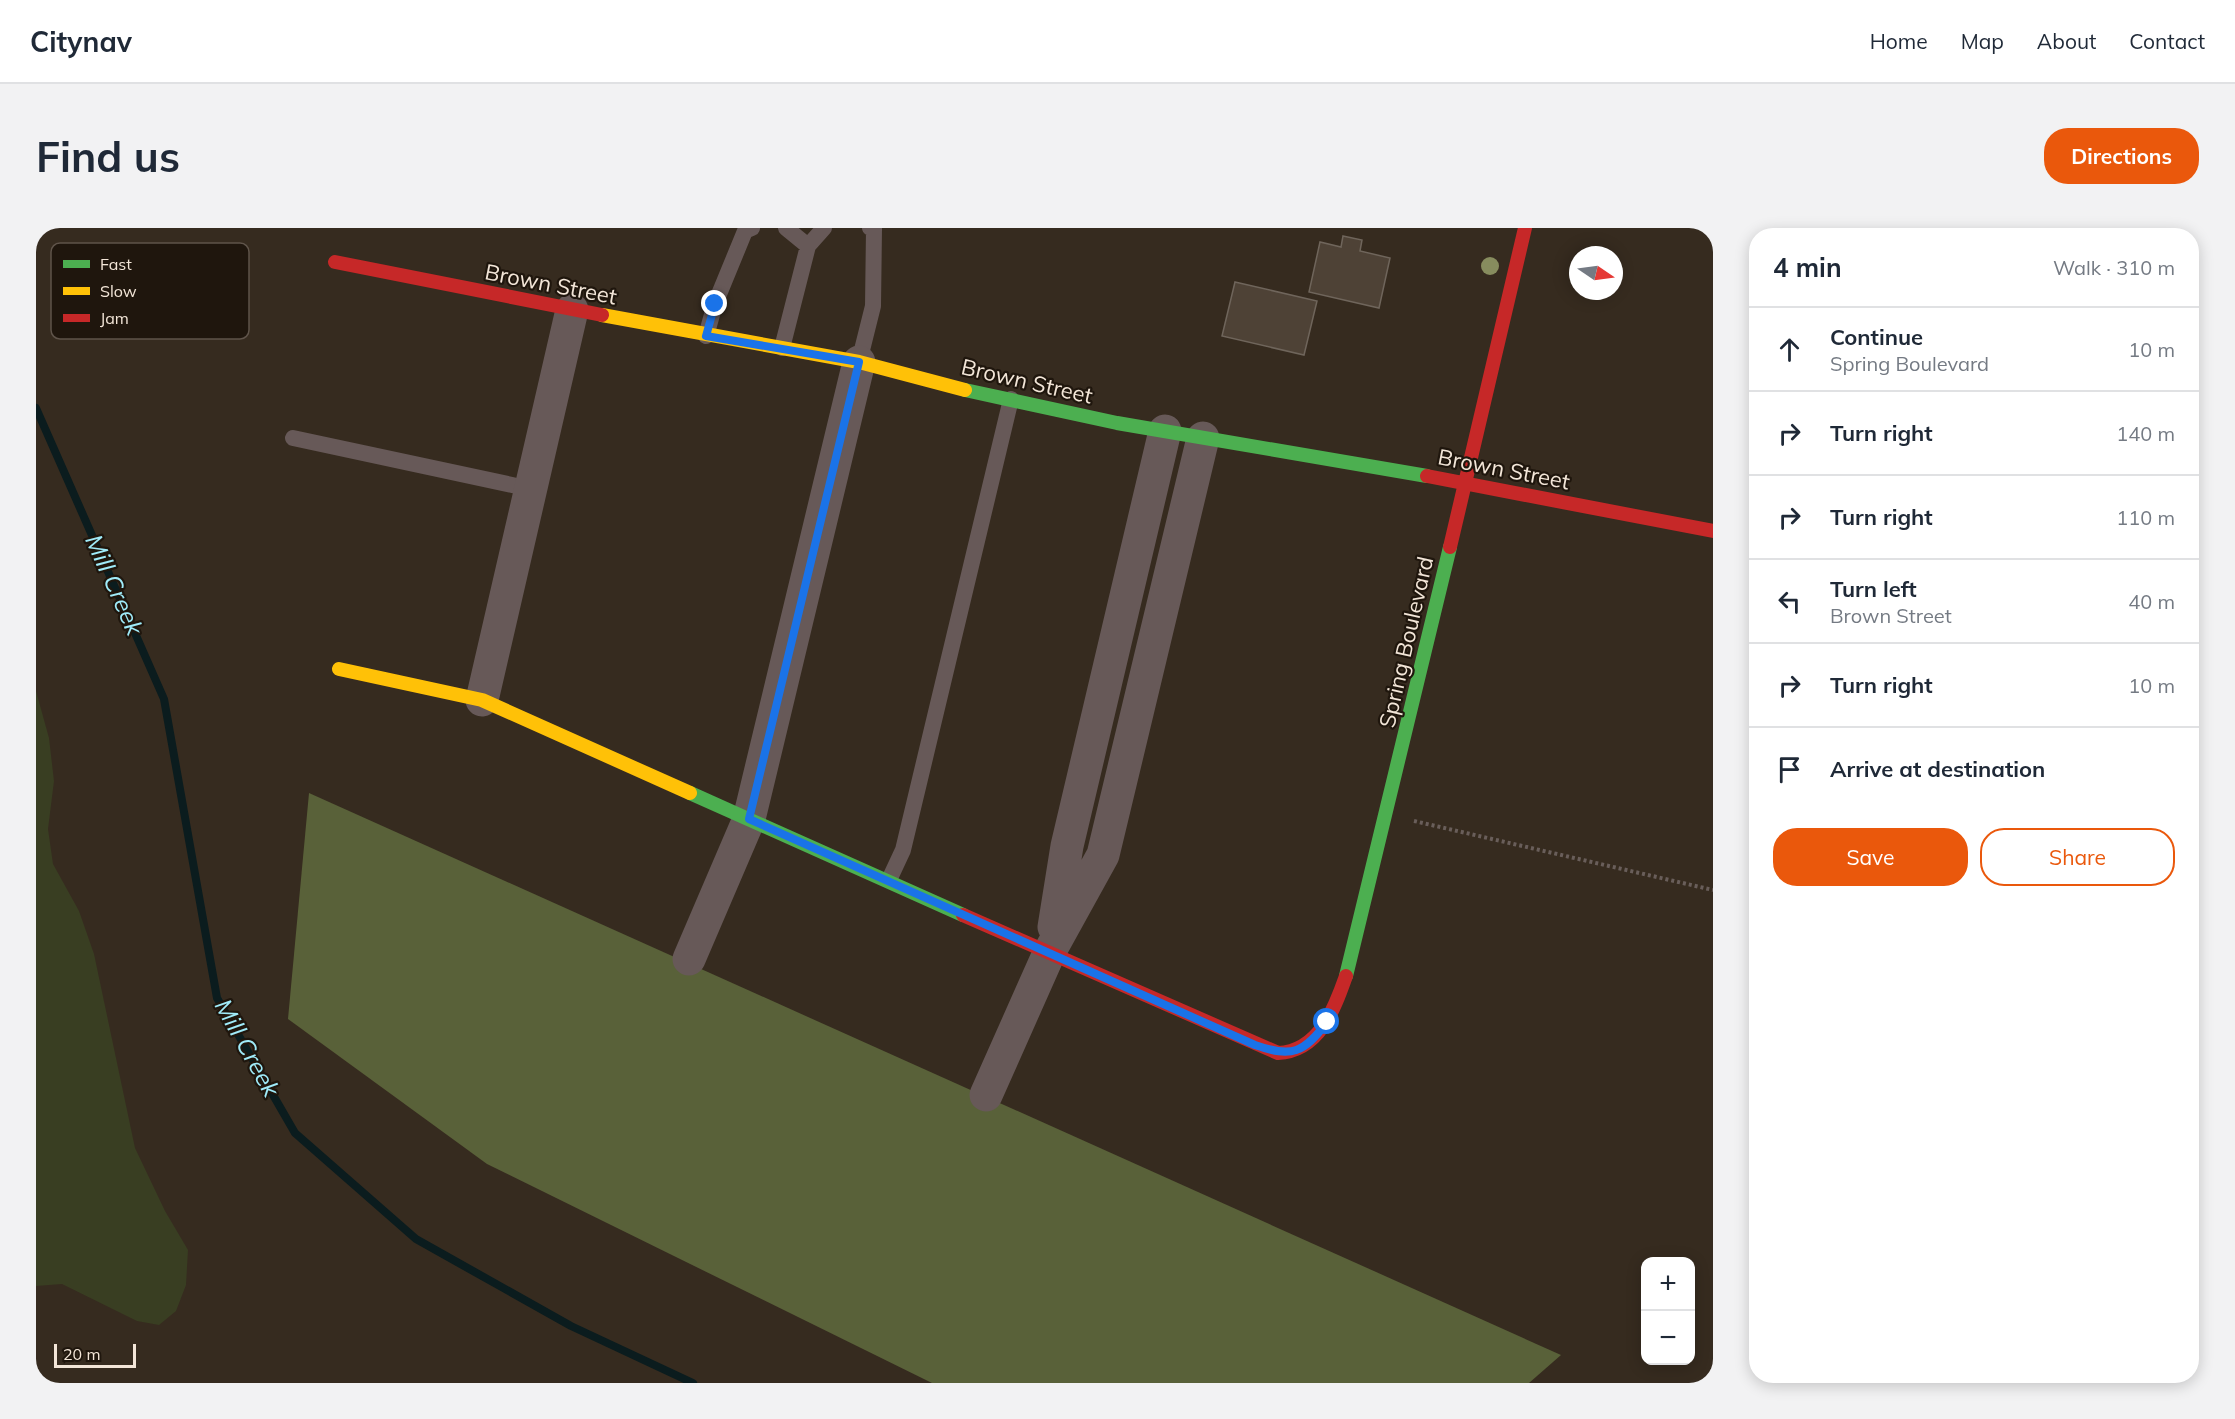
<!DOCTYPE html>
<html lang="en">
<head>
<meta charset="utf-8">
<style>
  :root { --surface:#fff; --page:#f2f2f3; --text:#1f2937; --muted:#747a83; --line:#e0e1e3; --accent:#ea580c }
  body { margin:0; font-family:Mulish,sans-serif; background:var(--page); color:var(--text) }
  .controls { position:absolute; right:18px; bottom:18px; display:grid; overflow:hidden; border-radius:12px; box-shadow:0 3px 15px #0003 }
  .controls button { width:54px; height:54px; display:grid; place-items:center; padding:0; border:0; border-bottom:2px solid var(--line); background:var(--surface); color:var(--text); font:30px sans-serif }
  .compass { position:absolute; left:1533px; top:18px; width:54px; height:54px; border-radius:50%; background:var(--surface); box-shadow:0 3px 15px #0003; rotate:103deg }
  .scale { position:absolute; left:18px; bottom:15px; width:82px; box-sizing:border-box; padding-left:6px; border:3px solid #f3e6d8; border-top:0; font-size:16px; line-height:21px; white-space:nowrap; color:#f3e6d8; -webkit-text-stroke:4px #1f160d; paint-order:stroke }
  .stop { position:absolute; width:18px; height:18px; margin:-14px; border:4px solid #1a73e8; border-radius:50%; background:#fff }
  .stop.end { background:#1a73e8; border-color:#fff; box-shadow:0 2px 6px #0008 }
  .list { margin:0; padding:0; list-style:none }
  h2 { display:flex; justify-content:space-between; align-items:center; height:78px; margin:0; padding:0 24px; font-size:26px }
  h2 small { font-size:20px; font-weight:400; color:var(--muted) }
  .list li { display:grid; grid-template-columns:39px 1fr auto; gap:18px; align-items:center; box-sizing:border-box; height:84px; padding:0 24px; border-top:2px solid var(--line) }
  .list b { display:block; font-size:22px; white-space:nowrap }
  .list p { margin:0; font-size:20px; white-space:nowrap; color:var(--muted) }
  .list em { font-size:20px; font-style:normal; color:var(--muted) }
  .actions { display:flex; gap:12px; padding:18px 24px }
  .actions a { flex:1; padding:14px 0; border:2px solid var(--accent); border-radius:24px; text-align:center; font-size:21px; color:var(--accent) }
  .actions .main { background:var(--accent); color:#fff }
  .icon { flex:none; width:33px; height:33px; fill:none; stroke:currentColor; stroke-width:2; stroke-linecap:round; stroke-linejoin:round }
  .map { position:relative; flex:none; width:1677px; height:1155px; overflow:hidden; border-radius:24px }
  header { display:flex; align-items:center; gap:36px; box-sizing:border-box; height:84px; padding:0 30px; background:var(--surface); border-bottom:2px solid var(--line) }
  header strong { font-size:28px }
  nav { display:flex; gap:33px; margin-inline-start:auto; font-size:21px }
  .intro { display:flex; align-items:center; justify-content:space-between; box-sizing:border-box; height:144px; padding:0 36px }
  h1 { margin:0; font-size:42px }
  .button { padding:15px 27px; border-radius:24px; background:var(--accent); color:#fff; font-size:21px; font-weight:700 }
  main { display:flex; gap:36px; padding:0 36px }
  aside { flex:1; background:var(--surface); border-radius:24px; box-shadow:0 3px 15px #0003 }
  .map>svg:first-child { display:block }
  .green { fill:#393e22 }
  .forest { fill:#596139 }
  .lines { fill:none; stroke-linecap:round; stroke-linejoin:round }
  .stream { stroke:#0b1c1e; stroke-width:8 }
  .building { fill:#4e4236; stroke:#6f655b; stroke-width:1.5 }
  .path { stroke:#695e5a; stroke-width:4; stroke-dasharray:3 3; stroke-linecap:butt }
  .lane { stroke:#675958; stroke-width:16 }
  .street { stroke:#675958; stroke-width:33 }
  .fast { stroke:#4caf50; stroke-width:14 }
  .slow { stroke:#ffc107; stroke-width:14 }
  .jam { stroke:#c62828; stroke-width:14 }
  .tree { fill:#878c5e }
  .route { stroke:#1a73e8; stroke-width:8 }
  .labels { text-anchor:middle; stroke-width:4.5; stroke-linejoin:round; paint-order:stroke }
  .street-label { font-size:22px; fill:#f3e6d8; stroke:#1f160d }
  .water-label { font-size:24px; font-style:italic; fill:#a0ecfa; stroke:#1f160d }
  .key { fill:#1f160d; stroke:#5f544a; stroke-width:1.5 }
  .key-label { font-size:16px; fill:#f3e6d8 }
</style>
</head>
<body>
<header>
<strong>Citynav</strong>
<nav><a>Home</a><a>Map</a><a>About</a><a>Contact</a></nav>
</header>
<div class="intro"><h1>Find us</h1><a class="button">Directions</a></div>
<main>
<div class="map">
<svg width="1677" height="1155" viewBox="0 0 1677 1155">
  <rect width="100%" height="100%" fill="#362b1f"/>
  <!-- green -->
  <path class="green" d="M0 463 13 510 18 553 12 601 17 636 43 683 58 726 99 920 129 983 152 1022 150 1057 140 1083 123 1097 101 1093 26 1056 0 1058Z"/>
  <!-- forest -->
  <path class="forest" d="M273 565 1525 1127 1493 1155H896L451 936 252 791Z"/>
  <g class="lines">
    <!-- stream -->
    <path class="stream" d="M0 180 128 471 181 770 259 905 380 1011 535 1098 657 1155"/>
  </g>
  <!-- building -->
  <path class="building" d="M1307 8 1326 12 1324 23 1354 30 1343 80 1273 64 1284 14 1305 19Z
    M1199 54 1281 73 1268 127 1186 108Z"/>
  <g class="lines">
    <!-- path -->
    <path class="path" d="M1378 593 1677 662"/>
    <!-- lane -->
    <path class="lane" d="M750 0 772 18
      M670 108 679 76 709 3 716 0
      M746 120 772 18 788 0
      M823 134 837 78 838 1 834 0
      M257 210 495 261
      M853 652 867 622 975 171"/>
    <!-- street -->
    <path class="street" d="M446 472 536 82
      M1018 699 1031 618 1129 203
      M653 731 713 591 823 134
      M950 867 1014 723 1067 627 1167 210"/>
    <!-- fast -->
    <path class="fast" d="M929 162 1081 195 1391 248
      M654 565 927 687
      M1310 748 1414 319"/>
    <!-- slow -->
    <path class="slow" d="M566 87 823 134 929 162
      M303 441 446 472 654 565"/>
    <!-- jam -->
    <path class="jam" d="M299 34 566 87
      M1391 248 1677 303
      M1414 319 1489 0
      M927 687 1242 825C1283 823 1298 782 1310 748"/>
  </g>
  <!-- trees -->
  <circle class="tree" cx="1454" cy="38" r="9"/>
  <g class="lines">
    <!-- route -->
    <path class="route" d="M679 76 670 108 823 134 713 591 1219 817C1256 830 1268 825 1291 794"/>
  </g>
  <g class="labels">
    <!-- street labels -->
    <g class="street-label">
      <text transform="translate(515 56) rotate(11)" y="8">Brown Street</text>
      <text transform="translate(991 153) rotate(13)" y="8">Brown Street</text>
      <text transform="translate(1468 241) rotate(11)" y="8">Brown Street</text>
      <text transform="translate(1370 414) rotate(-77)" y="8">Spring Boulevard</text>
    </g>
    <!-- water labels -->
    <g class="water-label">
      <text transform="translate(78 357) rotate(66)" y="8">Mill Creek</text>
      <text transform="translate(211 820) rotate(61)" y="8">Mill Creek</text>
    </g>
  </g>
  <!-- legend -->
  <rect x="15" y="15" width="198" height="96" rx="9" class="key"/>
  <rect x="27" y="32" width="27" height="8" fill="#4caf50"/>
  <rect x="27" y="59" width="27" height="8" fill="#ffc107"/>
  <rect x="27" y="86" width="27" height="8" fill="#c62828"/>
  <g class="key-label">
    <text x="64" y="42">Fast</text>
    <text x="64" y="69">Slow</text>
    <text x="64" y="96">Jam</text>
  </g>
</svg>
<div class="controls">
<button>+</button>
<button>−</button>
</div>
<svg class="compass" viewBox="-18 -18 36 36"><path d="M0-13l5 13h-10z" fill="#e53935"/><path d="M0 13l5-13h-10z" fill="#747a83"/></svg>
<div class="scale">20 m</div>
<div class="stop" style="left:1291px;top:794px"></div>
<div class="stop end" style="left:679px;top:76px"></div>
</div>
<aside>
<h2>4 min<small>Walk · 310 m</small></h2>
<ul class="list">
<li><svg class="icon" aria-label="ahead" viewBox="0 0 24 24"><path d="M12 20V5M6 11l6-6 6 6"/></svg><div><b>Continue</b><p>Spring Boulevard</p></div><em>10 m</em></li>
<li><svg class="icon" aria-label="right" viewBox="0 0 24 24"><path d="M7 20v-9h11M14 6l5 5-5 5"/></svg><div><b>Turn right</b></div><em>140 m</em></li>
<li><svg class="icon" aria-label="right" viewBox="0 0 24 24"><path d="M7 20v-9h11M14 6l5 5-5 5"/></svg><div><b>Turn right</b></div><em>110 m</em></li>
<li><svg class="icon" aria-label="left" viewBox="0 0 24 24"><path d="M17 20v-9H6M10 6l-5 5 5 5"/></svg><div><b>Turn left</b><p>Brown Street</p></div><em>40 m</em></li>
<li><svg class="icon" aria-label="right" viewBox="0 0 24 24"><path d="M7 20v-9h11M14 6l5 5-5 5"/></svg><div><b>Turn right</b></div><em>10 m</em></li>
<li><svg class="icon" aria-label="arrive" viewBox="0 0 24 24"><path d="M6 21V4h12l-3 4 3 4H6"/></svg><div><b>Arrive at destination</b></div></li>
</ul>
<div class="actions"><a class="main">Save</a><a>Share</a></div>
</aside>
</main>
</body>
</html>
